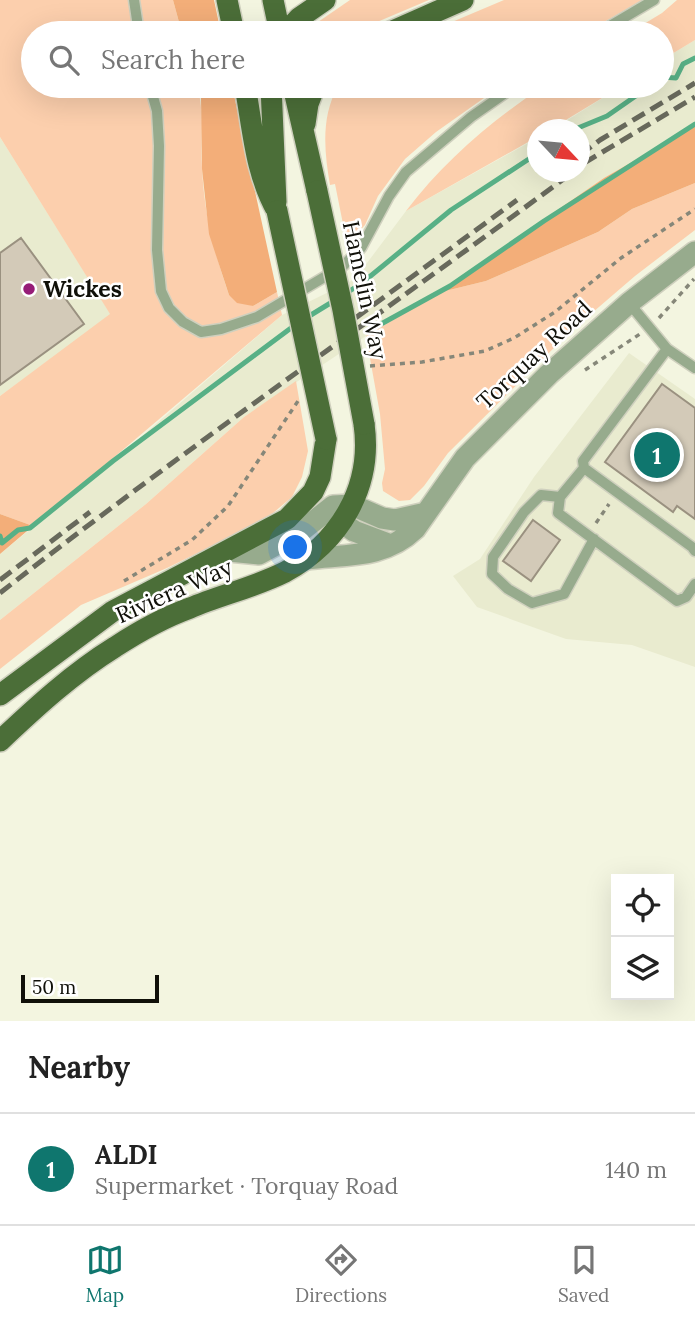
<!DOCTYPE html>
<html lang="en">
<head>
<meta charset="utf-8">
<style>
  :root { --surface:#fff; --page:#f6f6f6; --text:#222; --muted:#767676; --line:#e0e0e0; --accent:#0f766e }
  body { margin:0; font-family:Lora,serif; background:var(--page); color:var(--text) }
  .controls { position:absolute; right:21px; bottom:21px; display:grid; overflow:hidden; border-radius:0px; box-shadow:0 7px 28px #0002 }
  .controls button { width:63px; height:63px; display:grid; place-items:center; padding:0; border:0; border-bottom:2px solid var(--line); background:var(--surface); color:var(--text); font:35px sans-serif }
  .compass { position:absolute; left:527px; top:119px; width:63px; height:63px; border-radius:50%; background:var(--surface); box-shadow:0 7px 28px #0002; rotate:116deg }
  .scale { position:absolute; left:21px; bottom:18px; width:138px; box-sizing:border-box; padding-left:7px; border:4px solid #101009; border-top:0; font-size:19px; line-height:24px; white-space:nowrap; color:#101009; -webkit-text-stroke:5px #fff; paint-order:stroke }
  .you { position:absolute; left:296px; top:548px; width:24px; height:24px; margin:-18px; border:5px solid #fff; border-radius:50%; background:#1a73e8; box-shadow:0 0 0 10px #1a73e833 }
  .badge { display:grid; place-items:center; width:46px; height:46px; border-radius:50%; background:var(--accent); color:#fff; font-size:23px; font-weight:700 }
  .pin { position:absolute; translate:-50% -50%; border:4px solid #fff; box-shadow:0 2px 7px #0006 }
  .list { margin:0; padding:0; list-style:none }
  h2 { display:flex; justify-content:space-between; align-items:center; height:91px; margin:0; padding:0 28px; font-size:30px }
  h2 small { font-size:23px; font-weight:400; color:var(--muted) }
  .list li { display:grid; grid-template-columns:46px 1fr auto; gap:21px; align-items:center; box-sizing:border-box; height:112px; padding:0 28px; border-top:2px solid var(--line) }
  .list b { display:block; font-size:26px; white-space:nowrap }
  .list p { margin:0; font-size:23px; white-space:nowrap; color:var(--muted) }
  .list em { font-size:23px; font-style:normal; color:var(--muted) }
  .icon { flex:none; width:38px; height:38px; fill:none; stroke:currentColor; stroke-width:2; stroke-linecap:round; stroke-linejoin:round }
  .map { position:relative; flex:none; width:695px; height:1021px; overflow:hidden }
  .search { position:absolute; background:var(--surface); box-shadow:0 7px 28px #0002; left:21px; right:21px; top:21px; height:77px; display:flex; align-items:center; gap:18px; box-sizing:border-box; padding:0 24px; border-radius:38px; color:var(--muted); font-size:26px }
  .sheet { height:203px; background:var(--surface) }
  nav { display:flex; justify-content:space-around; align-items:center; box-sizing:border-box; height:98px; border-top:2px solid var(--line); background:var(--surface); font-size:19px; color:var(--muted) }
  nav a { display:grid; justify-items:center; gap:4px }
  nav .on { color:var(--accent) }
  .map>svg:first-child { display:block }
  .built { fill:#e9ebcf }
  .green { fill:#fccfad }
  .forest { fill:#f3ae79 }
  .lines { fill:none; stroke-linecap:round; stroke-linejoin:round }
  .stream { stroke:#58b086; stroke-width:5 }
  .building { fill:#d3cab8; stroke:#9a9180; stroke-width:2 }
  .service-casing { stroke:#cfd0be; stroke-width:13 }
  .tertiary-casing { stroke:#cfd0be; stroke-width:24 }
  .primary-casing { stroke:#cfd0be; stroke-width:24 }
  .path { stroke:#868779; stroke-width:3.5; stroke-dasharray:5 5; stroke-linecap:butt }
  .service { stroke:#97ab8d; stroke-width:10 }
  .tertiary { stroke:#97ab8d; stroke-width:21 }
  .primary { stroke:#4b6e38; stroke-width:21 }
  .rail { stroke:#68695c; stroke-width:5; stroke-dasharray:14 7; stroke-linecap:butt }
  .primary-bridge-casing { stroke:#cfd0be; stroke-width:24; stroke-linecap:butt }
  .primary-bridge { stroke:#4b6e38; stroke-width:21 }
  .poi-dot { fill:#961c77; stroke:#fff; stroke-width:2.5 }
  .labels { text-anchor:middle; stroke-width:5; stroke-linejoin:round; paint-order:stroke }
  .poi-label { font-size:23px; font-weight:bold; fill:#101009; stroke:#fff; text-anchor:start }
  .street-label { font-size:23px; fill:#101009; stroke:#fff }
</style>
</head>
<body>
<div class="map">
<svg width="695" height="1021" viewBox="0 0 695 1021">
  <rect width="100%" height="100%" fill="#f3f5e0"/>
  <!-- built -->
  <path class="built" d="M695 40V126L604 178 437 293 366 336 244 417 146 504 0 620V554L113 461 282 315 355 279 406 211 537 138 538 172H580V130L553 129 622 86H662V60Z
    M0 137 111 315 0 396Z
    M629 353 695 399V667L632 645 566 639 477 607 453 576 480 559 534 477Z"/>
  <!-- green -->
  <path class="green" d="M0 0H173L182 33H33V86H197C205 112 200 140 202 167 204 214 214 251 229 295L253 306 277 292 282 315 33 526 0 514V396L110 314 0 137Z
    M350 0H429L351 33H302Z
    M504 0H642L585 33H426Z
    M677 0H695V40L662 60V33H629L662 13Z
    M338 86H501L436 132 405 159 378 196 365 225 347 244 335 184 330 185C324 150 321 117 338 86Z
    M544 86H622L551 129 538 130 537 137 406 211C444 161 492 120 544 86Z
    M695 183V230L635 276 571 331 448 453 424 486 410 500 399 501 383 491 382 483 385 469 380 414 366 336 437 293 486 281 598 232 632 209Z
    M296 381 308 451 302 477 292 497 273 513 230 537 167 568 81 605 0 669V620L146 504 244 417Z"/>
  <!-- forest -->
  <path class="forest" d="M173 0H214L221 33H182Z
    M197 86H232L277 292 253 306 237 303 229 295 209 234 202 169 201 97Z
    M695 126V183L632 209 598 232 486 281 437 293 604 178Z
    M0 514 33 526 0 554Z"/>
  <g class="lines">
    <!-- stream -->
    <path class="stream" d="M662 77 676 78 683 64 695 58
      M573 130 607 116 650 86
      M345 294 362 283 451 210 538 153
      M306 318 337 299
      M372 329 450 286 544 221 695 124
      M0 536 2 543 18 530 30 528 113 461 295 325"/>
  </g>
  <!-- building -->
  <path class="building" d="M21 238 84 324 0 385V253Z
    M662 384 695 408V519L677 506 673 512 605 462Z
    M533 520 560 540 531 581 503 561Z"/>
  <g class="lines">
    <defs>
      <path id="service" d="M134 0 139 33
        M598 33 654 0
        M150 86 157 111 159 146 157 250 161 291 169 308 183 322 201 332 221 329 257 317 343 266 361 248 389 196 406 172 471 117 515 86
        M629 303 667 349 583 461 584 468 692 547 695 551
        M667 349 695 368
        M584 468 560 497 558 513 677 601 686 597 695 584
        M560 497 541 495 524 512 493 557 492 574 508 589 532 603 564 594 594 539"/>
      <path id="tertiary" d="M328 513 354 531 391 545
        M229 551 259 554 300 532 333 506 352 505 382 518 395 520 426 513
        M306 559C345 554 384 559 415 529L465 458 549 374 629 303 695 252"/>
      <path id="primary" d="M227 0 234 33
        M273 0 280 33
        M285 33 299 18 325 0
        M388 33 463 0
        M245 86C253 129 255 172 277 211
        M271 86 276 202
        M293 86 317 191
        M305 124 308 104 315 86
        M0 695 113 611 287 519 313 492 320 477 326 439
        M0 741C36 707 73 673 115 647 138 632 165 617 190 608 221 595 255 587 285 572 340 542 373 487 364 424"/>
    </defs>
    <!-- service casing -->
    <use href="#service" class="service-casing"/>
    <!-- tertiary casing -->
    <use href="#tertiary" class="tertiary-casing"/>
    <!-- primary casing -->
    <use href="#primary" class="primary-casing"/>
    <!-- path -->
    <path class="path" d="M659 318 694 279
      M370 366 422 362 485 351 514 338 555 312 621 258 695 209
      M585 370 640 334
      M596 523 609 504
      M124 581 192 540 228 506 298 401"/>
    <!-- service -->
    <use href="#service" class="service"/>
    <!-- tertiary -->
    <use href="#tertiary" class="tertiary"/>
    <!-- primary -->
    <use href="#primary" class="primary"/>
    <!-- rail -->
    <path class="rail" d="M580 155 600 140 695 83
      M584 163 695 97
      M339 330 517 200
      M0 580 90 512
      M0 593C187 447 383 313 573 172"/>
    <defs>
      <path id="primary-bridge" d="M317 191 343 310 364 424
        M277 211 326 439"/>
    </defs>
    <!-- primary-bridge casing -->
    <use href="#primary-bridge" class="primary-bridge-casing"/>
    <!-- primary-bridge -->
    <use href="#primary-bridge" class="primary-bridge"/>
  </g>
  <!-- markers -->
  <circle class="poi-dot" cx="29" cy="289" r="7"/>
  <g class="labels">
    <!-- poi labels -->
    <g class="poi-label">
      <text x="43" y="297">Wickes</text>
    </g>
    <!-- street labels -->
    <g class="street-label">
      <text transform="translate(365 290) rotate(78)" y="8">Hamelin Way</text>
      <text transform="translate(534 355) rotate(-43)" y="8">Torquay Road</text>
      <text transform="translate(174 591) rotate(-24)" y="8">Riviera Way</text>
    </g>
  </g>
</svg>
<div class="controls">
<button><svg class="icon" aria-label="locate" viewBox="0 0 24 24"><circle cx="12" cy="12" r="6"/><path d="M12 2v4M12 18v4M2 12h4M18 12h4"/></svg></button>
<button><svg class="icon" aria-label="layers" viewBox="0 0 24 24"><path d="M12 4l9 5-9 5-9-5zM3 14l9 5 9-5"/></svg></button>
</div>
<svg class="compass" viewBox="-18 -18 36 36"><path d="M0-13l5 13h-10z" fill="#e53935"/><path d="M0 13l5-13h-10z" fill="#767676"/></svg>
<div class="scale">50 m</div>
<div class="you"></div>
<div class="pin badge" style="left:657px;top:455px">1</div>
<div class="search"><svg class="icon" aria-label="search" viewBox="0 0 24 24"><circle cx="10" cy="10" r="6"/><path d="M15 15l6 6"/></svg>Search here</div>
</div>
<section class="sheet">
<h2>Nearby<small></small></h2>
<ul class="list">
<li><span class="badge">1</span><div><b>ALDI</b><p>Supermarket · Torquay Road</p></div><em>140 m</em></li>
</ul>
</section>
<nav>
<a class="on"><svg class="icon" aria-label="map" viewBox="0 0 24 24"><path d="M3 6l6-2 6 2 6-2v14l-6 2-6-2-6 2zM9 4v14M15 6v14"/></svg>Map</a>
<a><svg class="icon" aria-label="directions" viewBox="0 0 24 24"><path d="M12 3l9 9-9 9-9-9zM9 14v-3h6M13 9l2 2-2 2"/></svg>Directions</a>
<a><svg class="icon" aria-label="saved" viewBox="0 0 24 24"><path d="M7 4h10v16l-5-4-5 4z"/></svg>Saved</a>
</nav>
</body>
</html>
